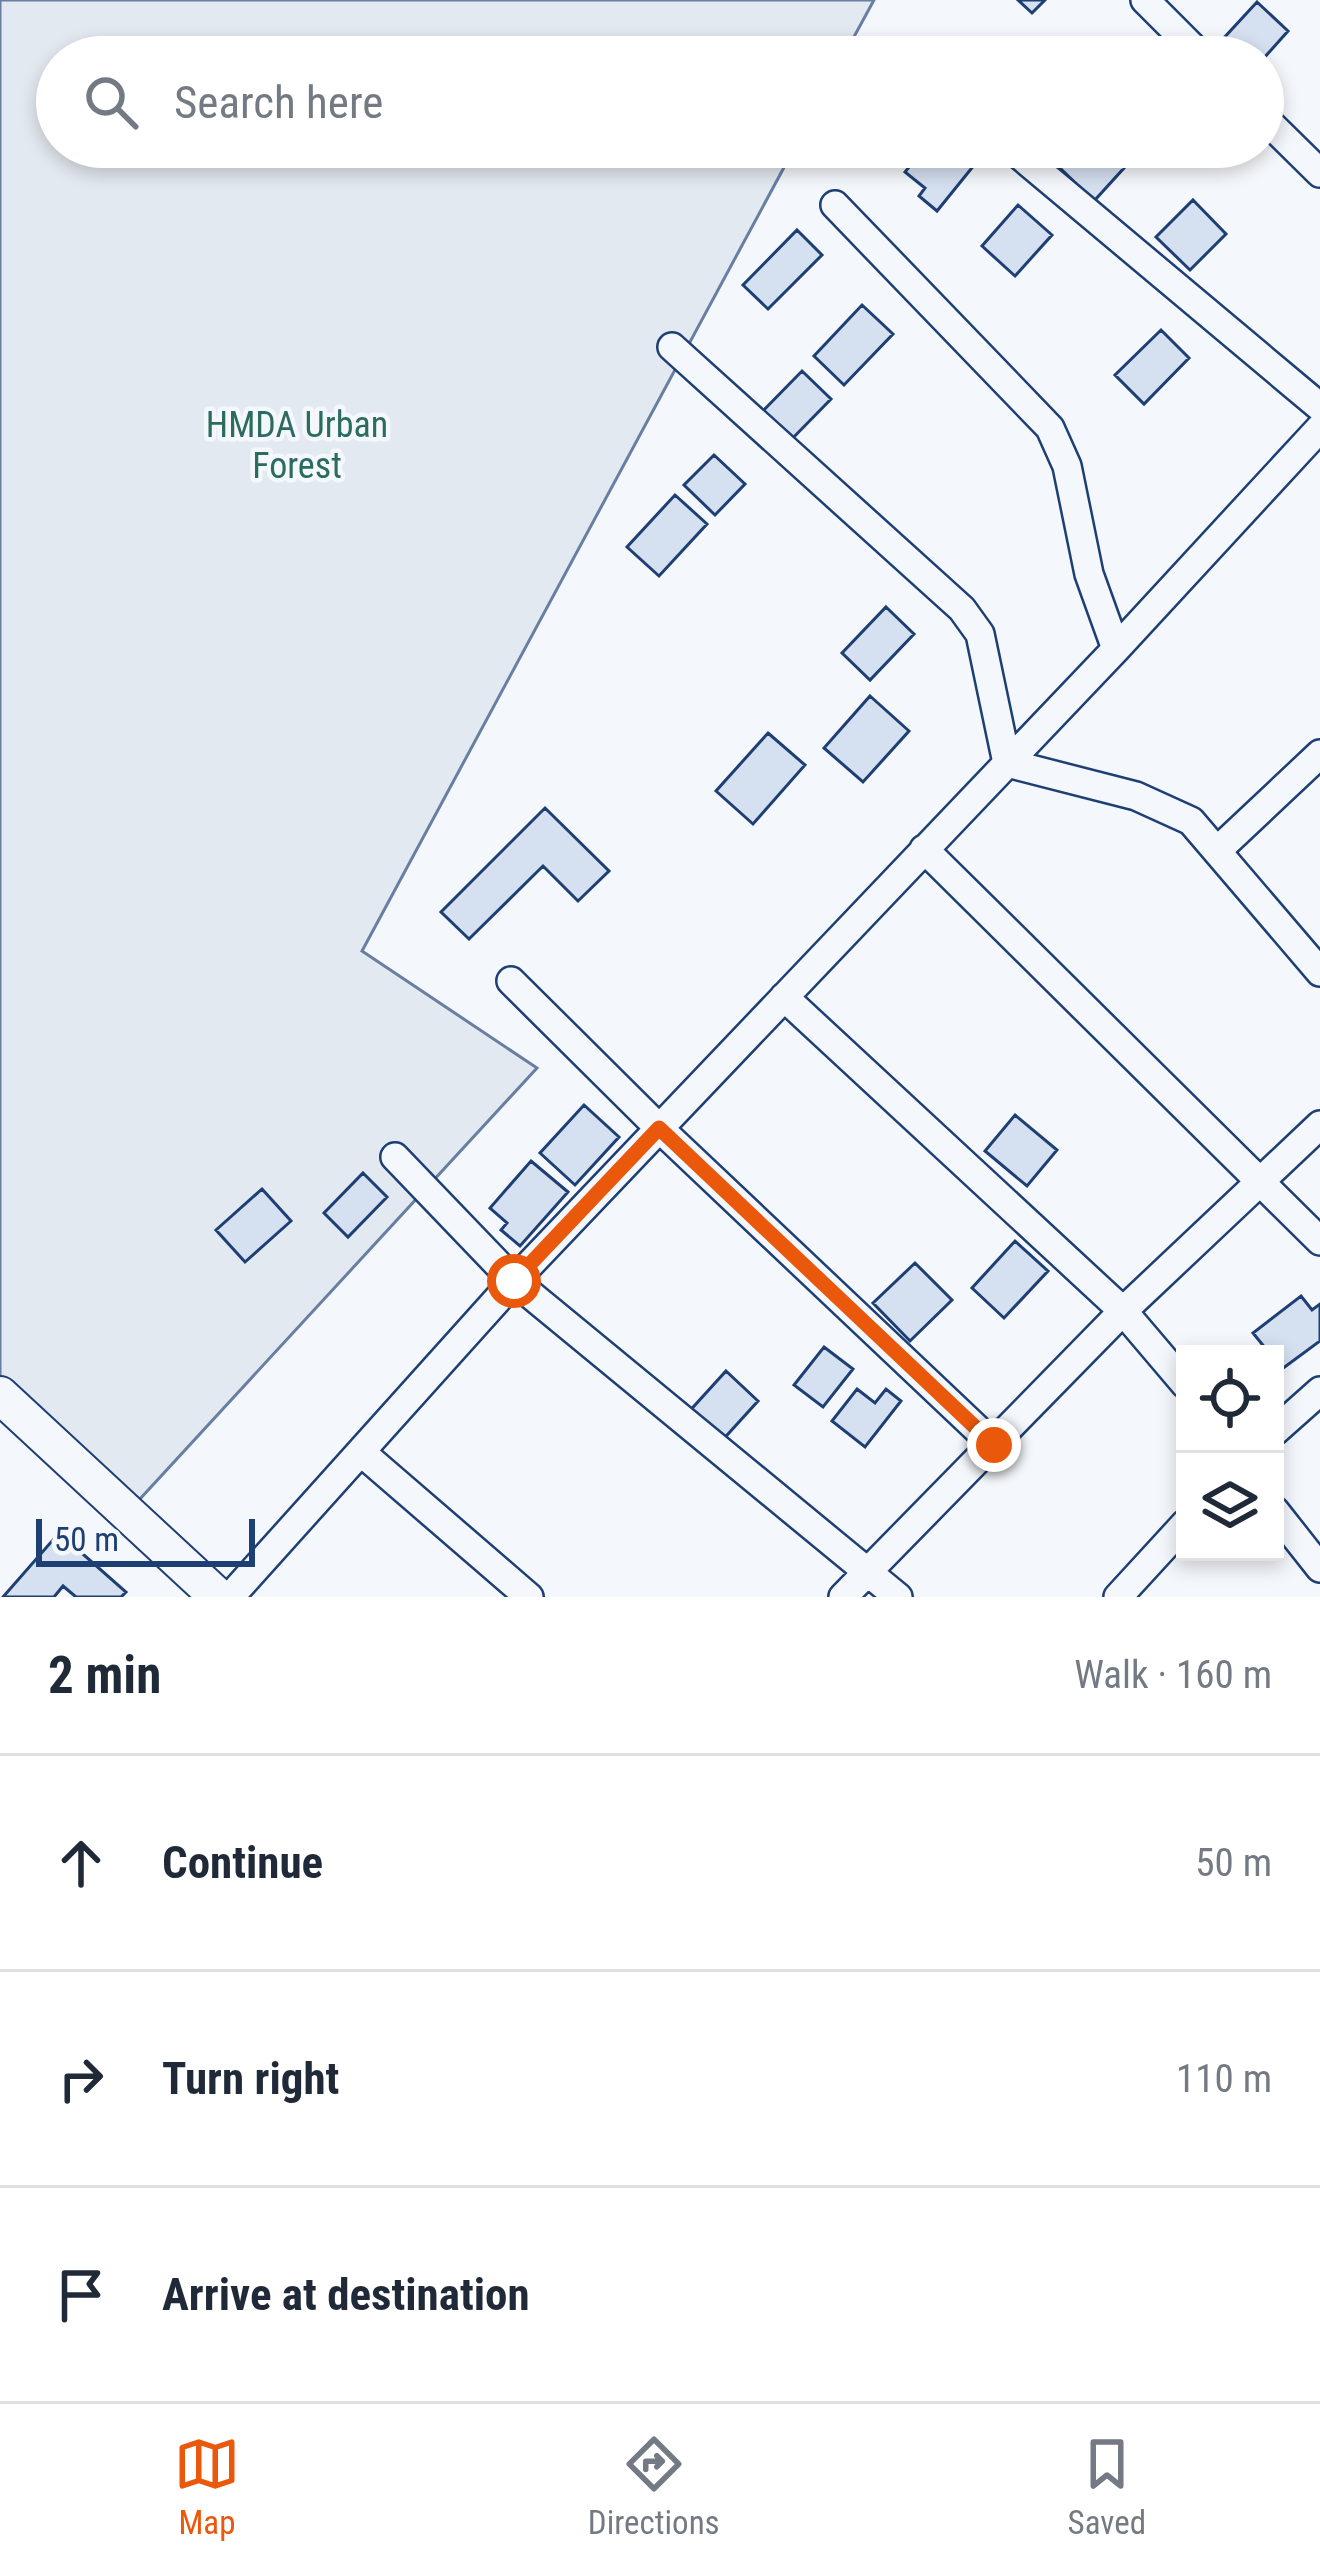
<!DOCTYPE html>
<html lang="en">
<head>
<meta charset="utf-8">
<style>
  :root { --surface:#fff; --page:#f2f2f3; --text:#1f2937; --muted:#747a83; --line:#e0e1e3; --accent:#ea580c }
  body { margin:0; font-family:"Roboto Condensed",sans-serif; background:var(--page); color:var(--text) }
  .controls { position:absolute; right:36px; bottom:36px; display:grid; overflow:hidden; border-radius:0px; box-shadow:0 6px 18px #0003 }
  .controls button { width:108px; height:108px; display:grid; place-items:center; padding:0; border:0; border-bottom:3px solid var(--line); background:var(--surface); color:var(--text); font:60px sans-serif }
  .scale { position:absolute; left:36px; bottom:30px; width:219px; box-sizing:border-box; padding-left:12px; border:6px solid #1d3f73; border-top:0; font-size:33px; line-height:42px; white-space:nowrap; color:#1d3f73; -webkit-text-stroke:9px #f4f7fb; paint-order:stroke }
  .stop { position:absolute; width:36px; height:36px; margin:-27px; border:9px solid #ea580c; border-radius:50%; background:#fff }
  .stop.end { background:#ea580c; border-color:#fff; box-shadow:0 3px 12px #0008 }
  .list { margin:0; padding:0; list-style:none }
  h2 { display:flex; justify-content:space-between; align-items:center; height:156px; margin:0; padding:0 48px; font-size:51px }
  h2 small { font-size:39px; font-weight:400; color:var(--muted) }
  .list li { display:grid; grid-template-columns:78px 1fr auto; gap:36px; align-items:center; box-sizing:border-box; height:216px; padding:0 48px; border-top:3px solid var(--line) }
  .list b { display:block; font-size:45px; white-space:nowrap }
  .list em { font-size:39px; font-style:normal; color:var(--muted) }
  .icon { flex:none; width:66px; height:66px; fill:none; stroke:currentColor; stroke-width:2; stroke-linecap:round; stroke-linejoin:round }
  .map { position:relative; flex:none; width:1320px; height:1597px; overflow:hidden }
  .search { position:absolute; background:var(--surface); box-shadow:0 6px 18px #0003; left:36px; right:36px; top:36px; height:132px; display:flex; align-items:center; gap:30px; box-sizing:border-box; padding:0 42px; border-radius:66px; color:var(--muted); font-size:45px }
  .sheet { height:804px; background:var(--surface) }
  nav { display:flex; justify-content:space-around; align-items:center; box-sizing:border-box; height:168px; border-top:3px solid var(--line); background:var(--surface); font-size:33px; color:var(--muted) }
  nav a { display:grid; justify-items:center; gap:6px }
  nav .on { color:var(--accent) }
  .map>svg:first-child { display:block }
  .green { fill:#e3e9f0; stroke:#687fa3; stroke-width:3 }
  .building { fill:#d5e0f0; stroke:#1d3f73; stroke-width:3 }
  .lines { fill:none; stroke-linecap:round; stroke-linejoin:round }
  .street-casing { stroke:#1d3f73; stroke-width:32 }
  .secondary-casing { stroke:#1d3f73; stroke-width:40 }
  .street { stroke:#f4f7fb; stroke-width:27 }
  .secondary { stroke:#f4f7fb; stroke-width:36 }
  .route { stroke:#ea580c; stroke-width:15 }
  .labels { text-anchor:middle; stroke-width:9; stroke-linejoin:round; paint-order:stroke }
  .park-label { font-size:36px; fill:#2c6c60; stroke:#f4f7fb }
</style>
</head>
<body>
<div class="map">
<svg width="1320" height="1597" viewBox="0 0 1320 1597">
  <rect width="100%" height="100%" fill="#f4f7fb"/>
  <!-- green -->
  <path class="green" d="M0 0H874L843 57H57V147H795L362 951 537 1068 127 1513 0 1389Z"/>
  <!-- building -->
  <path class="building" d="M1018 0H1045L1032 13Z
    M1257 2 1288 31 1263 59 1241 57 1222 40Z
    M925 147 988 148 937 211 919 196 925 188 905 172Z
    M1080 147H1101L1124 168 1094 201 1060 168Z
    M1193 200 1226 234 1190 270 1156 237Z
    M1018 205 1052 235 1015 276 982 246Z
    M797 230 822 255 768 309 743 285Z
    M862 305 893 334 844 385 814 356Z
    M1161 330 1189 358 1144 404 1115 375Z
    M802 371 831 399 788 443 759 415Z
    M714 455 745 484 715 515 684 485Z
    M675 495 707 524 659 576 627 547Z
    M886 607 914 634 870 680 842 653Z
    M870 696 909 731 863 782 824 748Z
    M768 733 805 765 753 824 716 791Z
    M545 808 609 871 578 901 543 866 469 939 441 912Z
    M584 1105 619 1137 575 1185 540 1153Z
    M1015 1115 1057 1150 1027 1186 985 1151Z
    M531 1161 568 1192 520 1246 501 1230 507 1223 490 1208Z
    M363 1173 387 1197 348 1237 324 1213Z
    M262 1189 291 1221 245 1262 216 1230Z
    M1015 1241 1048 1271 1004 1318 972 1288Z
    M915 1263 952 1300 910 1341 873 1303Z
    M1301 1296 1312 1310 1320 1304V1341L1282 1369 1275 1354H1270L1253 1333Z
    M824 1347 853 1369 823 1407 794 1385Z
    M726 1371 758 1401 718 1445 686 1415Z
    M857 1389 875 1403 886 1389 901 1401 865 1447 832 1421Z
    M59 1533 126 1592 121 1597H76L63 1586 54 1597H3Z"/>
  <g class="lines">
    <defs>
      <path id="street" d="M1145 0 1202 57
        M1263 117 1320 173
        M1010 147 1320 407
        M835 205 1050 428 1067 466 1089 574 1116 649
        M672 347 962 609 980 634 1007 763 1136 796 1191 821 1320 972
        M924 849 1320 1241
        M1218 850 1320 754
        M511 981 659 1128 994 1445
        M784 997 1123 1311 1185 1384
        M395 1157 514 1281 898 1597
        M1275 1431 1320 1391
        M361 1452 529 1597
        M1275 1511 1320 1568
        M230 1597 514 1281 1116 649 1320 428
        M843 1597 1123 1311 1320 1125
        M1118 1597 1185 1524"/>
      <path id="secondary" d="M0 1395 218 1597"/>
    </defs>
    <!-- street casing -->
    <use href="#street" class="street-casing"/>
    <!-- secondary casing -->
    <use href="#secondary" class="secondary-casing"/>
    <!-- street -->
    <use href="#street" class="street"/>
    <!-- secondary -->
    <use href="#secondary" class="secondary"/>
  </g>
  <g class="lines">
    <!-- route -->
    <path class="route" d="M514 1281 659 1128 994 1445"/>
  </g>
  <g class="labels">
    <!-- park labels -->
    <g class="park-label">
      <text x="297" y="437">HMDA Urban<tspan x="297" dy="41">Forest</tspan></text>
    </g>
  </g>
</svg>
<div class="controls">
<button><svg class="icon" aria-label="locate" viewBox="0 0 24 24"><circle cx="12" cy="12" r="6"/><path d="M12 2v4M12 18v4M2 12h4M18 12h4"/></svg></button>
<button><svg class="icon" aria-label="layers" viewBox="0 0 24 24"><path d="M12 4l9 5-9 5-9-5zM3 14l9 5 9-5"/></svg></button>
</div>
<div class="scale">50 m</div>
<div class="stop" style="left:514px;top:1281px"></div>
<div class="stop end" style="left:994px;top:1445px"></div>
<div class="search"><svg class="icon" aria-label="search" viewBox="0 0 24 24"><circle cx="10" cy="10" r="6"/><path d="M15 15l6 6"/></svg>Search here</div>
</div>
<section class="sheet">
<h2>2 min<small>Walk · 160 m</small></h2>
<ul class="list">
<li><svg class="icon" aria-label="ahead" viewBox="0 0 24 24"><path d="M12 20V5M6 11l6-6 6 6"/></svg><div><b>Continue</b></div><em>50 m</em></li>
<li><svg class="icon" aria-label="right" viewBox="0 0 24 24"><path d="M7 20v-9h11M14 6l5 5-5 5"/></svg><div><b>Turn right</b></div><em>110 m</em></li>
<li><svg class="icon" aria-label="arrive" viewBox="0 0 24 24"><path d="M6 21V4h12l-3 4 3 4H6"/></svg><div><b>Arrive at destination</b></div></li>
</ul>
</section>
<nav>
<a class="on"><svg class="icon" aria-label="map" viewBox="0 0 24 24"><path d="M3 6l6-2 6 2 6-2v14l-6 2-6-2-6 2zM9 4v14M15 6v14"/></svg>Map</a>
<a><svg class="icon" aria-label="directions" viewBox="0 0 24 24"><path d="M12 3l9 9-9 9-9-9zM9 14v-3h6M13 9l2 2-2 2"/></svg>Directions</a>
<a><svg class="icon" aria-label="saved" viewBox="0 0 24 24"><path d="M7 4h10v16l-5-4-5 4z"/></svg>Saved</a>
</nav>
</body>
</html>
